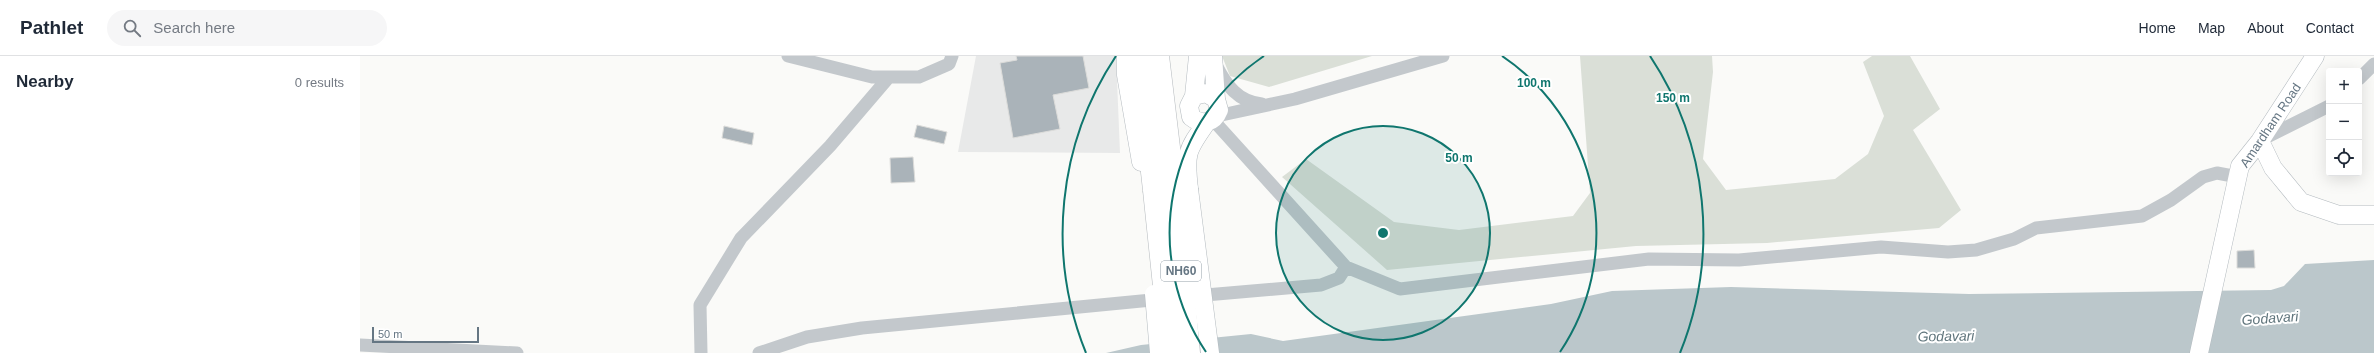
<!DOCTYPE html>
<html lang="en">
<head>
<meta charset="utf-8">
<style>
  :root { --surface:#fff; --page:#f6f6f7; --text:#1f2937; --muted:#747a83; --line:#e0e1e3 }
  body { margin:0; font-family:Helvetica,sans-serif; background:var(--page); color:var(--text) }
  .controls { position:absolute; right:12px; top:12px; display:grid; overflow:hidden; border-radius:4px; box-shadow:0 4px 16px #0002 }
  .controls button { width:36px; height:36px; display:grid; place-items:center; padding:0; border:0; border-bottom:1px solid var(--line); background:var(--surface); color:var(--text); font:20px sans-serif }
  .scale { position:absolute; left:12px; bottom:10px; width:107px; box-sizing:border-box; padding-left:4px; border:2px solid #657683; border-top:0; font-size:11px; line-height:14px; white-space:nowrap; color:#657683; -webkit-text-stroke:3px #fff; paint-order:stroke }
  .list { margin:0; padding:0; list-style:none }
  h2 { display:flex; justify-content:space-between; align-items:center; height:52px; margin:0; padding:0 16px; font-size:17px }
  h2 small { font-size:13px; font-weight:400; color:var(--muted) }
  .icon { flex:none; width:22px; height:22px; fill:none; stroke:currentColor; stroke-width:2; stroke-linecap:round; stroke-linejoin:round }
  .map { position:relative; flex:none; width:2014px; height:297px; overflow:hidden }
  header { display:flex; align-items:center; gap:24px; box-sizing:border-box; height:56px; padding:0 20px; background:var(--surface); border-bottom:1px solid var(--line) }
  header strong { font-size:19px }
  nav { display:flex; gap:22px; margin-inline-start:auto; font-size:14px }
  .search { width:280px; height:36px; background:var(--page); display:flex; align-items:center; gap:10px; box-sizing:border-box; padding:0 14px; border-radius:22px; color:var(--muted); font-size:15px }
  main { display:flex }
  aside { flex:1; background:var(--surface) }
  .map>svg:first-child { display:block }
  .built { fill:#e8e9e9 }
  .green { fill:#dadfd7 }
  .water { fill:#bbc7cb }
  .building { fill:#aab3b9; stroke:#dcdcda }
  .lines { fill:none; stroke-linecap:round; stroke-linejoin:round }
  .secondary-casing { stroke:#b3babf; stroke-width:19 }
  .highway-casing { stroke:#b4b9bd; stroke-width:23 }
  .street { stroke:#c3c8cc; stroke-width:13 }
  .secondary { stroke:#fff; stroke-width:18 }
  .highway { stroke:#fff; stroke-width:22 }
  .secondary-bridge-casing { stroke:#b3babf; stroke-width:19; stroke-linecap:butt }
  .highway-bridge-casing { stroke:#b4b9bd; stroke-width:23; stroke-linecap:butt }
  .secondary-bridge { stroke:#fff; stroke-width:18 }
  .highway-bridge { stroke:#fff; stroke-width:22 }
  .ring { fill:none; stroke:#0f766e; stroke-width:2 }
  .labels { text-anchor:middle; stroke-width:4; stroke-linejoin:round; paint-order:stroke }
  .shield { fill:#fff; stroke:#939fa8; stroke-width:1 }
  .shield-label { font-size:12px; font-weight:bold; fill:#657683 }
  .street-label { font-size:13px; fill:#657683; stroke:#fff }
  .water-label { font-size:14px; font-style:italic; fill:#60757c; stroke:#fff }
  .centre { fill:#0f766e; stroke:#fff; stroke-width:2 }
  .ring-label { font-size:12px; text-anchor:middle; font-weight:bold; fill:#0f766e; stroke:#fff; stroke-width:4; stroke-linejoin:round; paint-order:stroke }
</style>
</head>
<body>
<header>
<strong>Pathlet</strong>
<div class="search"><svg class="icon" aria-label="search" viewBox="0 0 24 24"><circle cx="10" cy="10" r="6"/><path d="M15 15l6 6"/></svg>Search here</div>
<nav><a>Home</a><a>Map</a><a>About</a><a>Contact</a></nav>
</header>
<main>
<aside>
<h2>Nearby<small>0 results</small></h2>
<ul class="list">
</ul>
</aside>
<div class="map">
<svg width="2014" height="297" viewBox="0 0 2014 297">
  <rect width="100%" height="100%" fill="#fafaf8"/>
  <!-- built -->
  <path class="built" d="M616 0H756L760 97 598 96Z"/>
  <!-- green -->
  <path class="green" d="M862 0H1012L909 31 870 20Z
    M1220 0H1352L1353 16 1343 103 1366 134 1475 123 1508 98 1524 60 1503 6 1512 0H1550L1580 53 1553 74 1601 154 1579 172 1407 187 1276 190 1027 214 922 121 946 103 1034 166 1099 174 1213 160 1230 137Z"/>
  <!-- water -->
  <path class="water" d="M2014 204V297H746L781 289 891 278 923 285 1191 248 1252 235 1371 231 1609 238 1911 234 1924 230 1945 208Z"/>
  <!-- building -->
  <path class="building" d="M656 0H723L729 32 693 39 700 73 653 82 640 7 657 4Z
    M557 69 587 76 584 88 554 81Z
    M364 70 394 77 392 89 362 82Z
    M553 101 555 126 531 127 530 102Z
    M1894 194 1895 212H1877V195Z"/>
  <g class="lines">
    <defs>
      <path id="secondary" d="M766 0V19L781 106
        M853 0 856 43 859 54C854 67 842 70 831 61L829 50 834 40 846 37 856 43
        M834 40 838 0
        M1900 85 1913 112 1941 146 1979 159H2014
        M829 133C825 98 826 95 847 66
        M1839 297 1880 110 1900 85 1955 0"/>
      <path id="highway" d="M779 0 794 134
        M798 0 814 133"/>
    </defs>
    <!-- secondary casing -->
    <use href="#secondary" class="secondary-casing"/>
    <!-- highway casing -->
    <use href="#highway" class="highway-casing"/>
    <!-- street -->
    <path class="street" d="M428 0 512 21H559L589 8 592 0
      M856 9C866 29 878 46 902 48
      M1999 23 2014 8
      M857 60 935 43 1083 0
      M1901 84 1969 50
      M986 211 1040 233 1289 203 1379 204 1521 191 1588 196 1616 194 1654 183 1676 172 1782 160 1811 144 1843 121 1857 117 1878 121
      M834 240 961 229 979 222 986 211 853 64
      M0 289 157 297
      M341 297 340 249 381 182 470 90 529 21
      M399 297 447 281 502 272 802 243"/>
    <!-- secondary -->
    <use href="#secondary" class="secondary"/>
    <!-- highway -->
    <use href="#highway" class="highway"/>
    <defs>
      <path id="secondary-bridge" d="M829 133 850 297
        M794 238 799 297"/>
      <path id="highway-bridge" d="M814 133 829 297
        M794 134 811 297"/>
    </defs>
    <!-- secondary-bridge casing -->
    <use href="#secondary-bridge" class="secondary-bridge-casing"/>
    <!-- highway-bridge casing -->
    <use href="#highway-bridge" class="highway-bridge-casing"/>
    <!-- secondary-bridge -->
    <use href="#secondary-bridge" class="secondary-bridge"/>
    <!-- highway-bridge -->
    <use href="#highway-bridge" class="highway-bridge"/>
  </g>
  <!-- distance rings -->
  <circle cx="1023" cy="177" r="107" fill="#0f766e" fill-opacity=".12"/>
  <g class="ring">
    <circle cx="1023" cy="177" r="107"/>
    <path d="M846 296A213 213 0 0 1 904 0M1142 0A213 213 0 0 1 1200 296"/>
    <path d="M726 297A320 320 0 0 1 756 0M1290 0A320 320 0 0 1 1320 297"/>
  </g>
  <g class="labels">
    <!-- shield labels -->
    <rect class="shield" x="801" y="205" width="40" height="20" rx="3"/>
    <g class="shield-label">
      <text x="821" y="219">NH60</text>
    </g>
    <!-- street labels -->
    <g class="street-label">
      <text transform="translate(1910 69) rotate(-56)" y="5">Amardham Road</text>
    </g>
    <!-- water labels -->
    <g class="water-label">
      <text transform="translate(1910 262) rotate(-4)" y="5">Godavari</text>
      <text transform="translate(1586 280) rotate(-1)" y="5">Godavari</text>
    </g>
  </g>
  <circle cx="1023" cy="177" r="6" class="centre"/>
  <g class="ring-label">
    <text x="1174" y="31">100 m</text>
    <text x="1313" y="46">150 m</text>
    <text x="1099" y="106">50 m</text>
  </g>
</svg>
<div class="controls">
<button>+</button>
<button>−</button>
<button><svg class="icon" aria-label="locate" viewBox="0 0 24 24"><circle cx="12" cy="12" r="6"/><path d="M12 2v4M12 18v4M2 12h4M18 12h4"/></svg></button>
</div>
<div class="scale">50 m</div>
</div>
</main>
</body>
</html>
